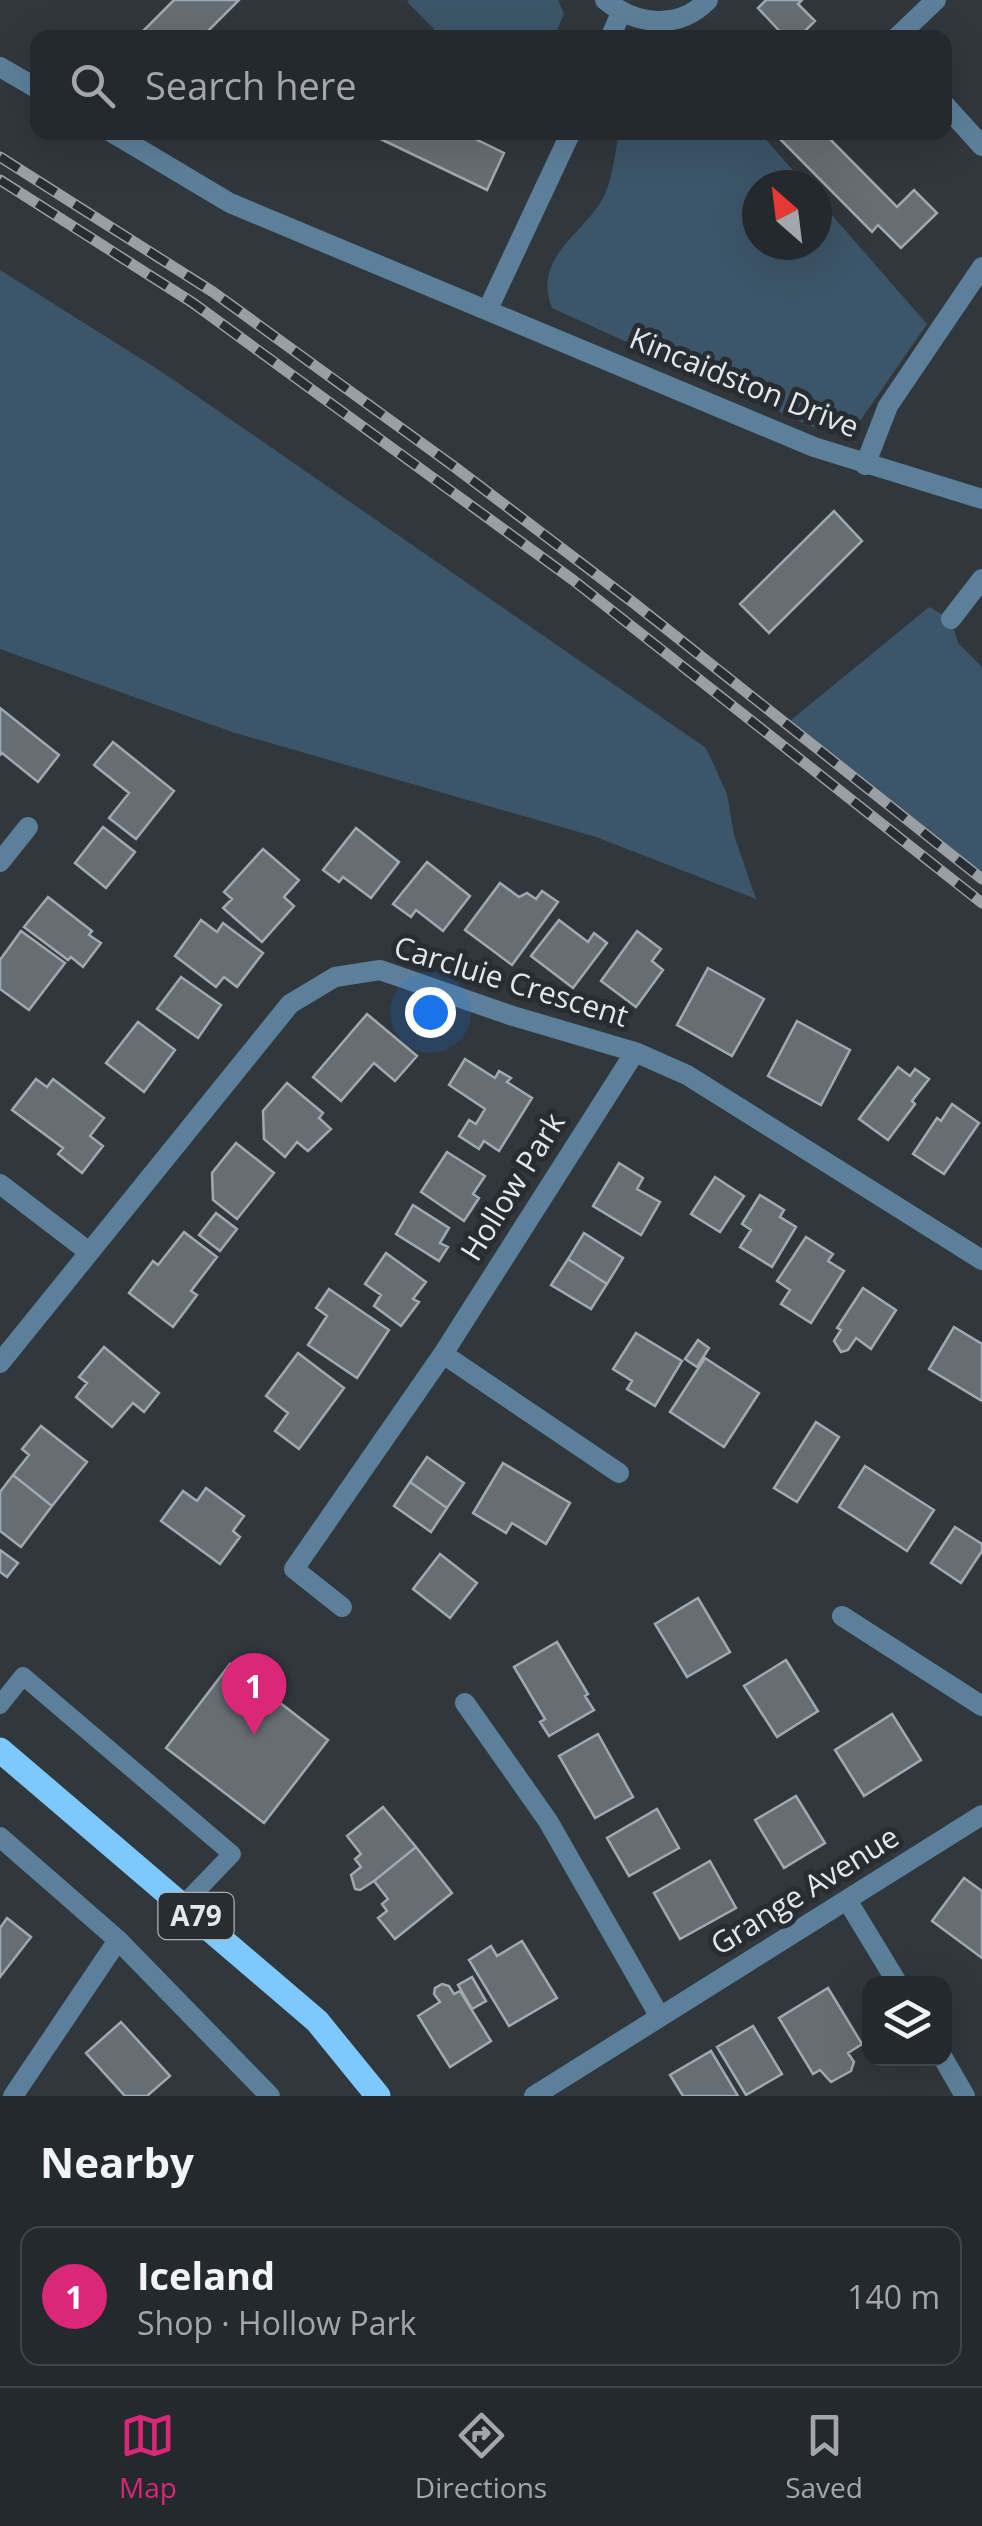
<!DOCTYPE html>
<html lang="en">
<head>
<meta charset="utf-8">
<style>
  :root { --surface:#24292e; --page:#30353a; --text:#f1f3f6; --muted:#a3a6aa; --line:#41454a; --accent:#db2777 }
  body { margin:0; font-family:"Open Sans",sans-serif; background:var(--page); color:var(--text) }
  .controls { position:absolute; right:30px; bottom:30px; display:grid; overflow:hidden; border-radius:20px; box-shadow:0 10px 40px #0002 }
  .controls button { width:90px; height:90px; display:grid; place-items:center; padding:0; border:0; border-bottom:2px solid var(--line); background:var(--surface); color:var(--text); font:50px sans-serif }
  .compass { position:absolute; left:742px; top:170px; width:90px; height:90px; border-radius:50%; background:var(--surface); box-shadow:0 10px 40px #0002; rotate:332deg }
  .you { position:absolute; left:430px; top:1012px; width:35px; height:35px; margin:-25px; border:8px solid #fff; border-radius:50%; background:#1a73e8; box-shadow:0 0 0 15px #1a73e833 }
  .badge { display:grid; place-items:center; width:65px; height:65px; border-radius:50%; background:var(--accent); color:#fff; font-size:32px; font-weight:700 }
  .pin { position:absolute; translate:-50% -82px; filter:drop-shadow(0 2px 5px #0008) }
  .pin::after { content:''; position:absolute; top:52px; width:35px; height:30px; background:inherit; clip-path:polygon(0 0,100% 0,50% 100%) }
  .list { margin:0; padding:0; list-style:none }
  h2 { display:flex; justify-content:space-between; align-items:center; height:130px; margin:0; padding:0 40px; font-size:42px }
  h2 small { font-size:32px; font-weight:400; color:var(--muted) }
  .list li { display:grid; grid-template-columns:65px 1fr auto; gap:30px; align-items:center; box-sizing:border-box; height:140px; margin:0 20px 20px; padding:0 20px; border:2px solid var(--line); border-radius:20px }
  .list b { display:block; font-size:38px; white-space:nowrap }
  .list p { margin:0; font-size:32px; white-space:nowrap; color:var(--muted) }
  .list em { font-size:32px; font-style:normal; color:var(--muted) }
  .icon { flex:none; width:55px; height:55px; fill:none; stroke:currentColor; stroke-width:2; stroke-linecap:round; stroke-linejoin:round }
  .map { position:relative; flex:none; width:982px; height:2096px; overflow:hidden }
  .search { position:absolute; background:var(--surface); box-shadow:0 10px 40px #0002; left:30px; right:30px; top:30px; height:110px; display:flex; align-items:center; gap:25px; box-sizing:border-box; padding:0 35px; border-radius:20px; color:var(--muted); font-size:38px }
  .sheet { height:290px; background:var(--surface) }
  nav { display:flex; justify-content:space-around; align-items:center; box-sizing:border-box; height:140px; border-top:2px solid var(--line); background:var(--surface); font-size:28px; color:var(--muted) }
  nav a { display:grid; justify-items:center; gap:5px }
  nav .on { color:var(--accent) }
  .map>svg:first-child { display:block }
  .green { fill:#3c5568 }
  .building { fill:#666e74; stroke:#a1a9af; stroke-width:2.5 }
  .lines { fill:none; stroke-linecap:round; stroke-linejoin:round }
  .service { stroke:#5d809a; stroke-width:18 }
  .minor { stroke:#5d809a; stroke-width:20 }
  .tertiary { stroke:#5d809a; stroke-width:20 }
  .primary { stroke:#7dc9fd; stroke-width:25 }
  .rail-casing { stroke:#999fa3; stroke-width:11 }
  .rail { stroke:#272d32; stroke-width:8; stroke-dasharray:22; stroke-linecap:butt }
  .labels { text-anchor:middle; stroke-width:10; stroke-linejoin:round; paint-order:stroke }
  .shield { fill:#272d32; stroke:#abb0b4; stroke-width:2.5 }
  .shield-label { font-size:28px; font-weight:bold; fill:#e3e8eb }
  .street-label { font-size:30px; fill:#e3e8eb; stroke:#272d32 }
</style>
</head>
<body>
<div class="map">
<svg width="982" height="2096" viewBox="0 0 982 2096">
  <rect width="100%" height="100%" fill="#30373d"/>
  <!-- green -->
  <path class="green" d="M409 0H558L564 14 554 37H442L407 2Z
    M619 133H760L806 185H757V245H817V198L927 324 860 421 843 428H815L552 308C531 256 587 233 605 194 613 176 615 152 619 133Z
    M0 270 162 372 706 748 727 794 734 835 756 899 596 837 232 732 0 649Z
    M929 607 951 619 958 643 982 667V879L785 725Z"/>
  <!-- building -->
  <path class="building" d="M174 0H239L201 38H143L140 34Z
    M766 0H802L798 4 815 21 798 38H786L758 8Z
    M366 132H461L504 153 487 190Z
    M773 132H823L897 207 914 190 937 213 901 248 878 225 872 232Z
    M834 511 862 541 769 633 740 604Z
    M0 708 59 755 38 782 2 753 0 755Z
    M113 742 174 791 136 839 109 818 129 793 94 765Z
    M103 827 135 852 106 888 75 863Z
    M356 828 399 862 371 898 343 877 339 882 323 870Z
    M263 849 299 880 284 897 294 906 262 942 223 908 232 899 224 892Z
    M427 862 470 896 443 931 416 910 411 917 393 904Z
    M500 883 519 897 527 893 536 899 542 891 558 902 512 965 465 930Z
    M48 897 92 931 89 935 101 943 83 967 71 957 68 960 24 927Z
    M201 920 217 932 223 923 263 953 237 987 224 977 216 987 175 956Z
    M559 920 588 942 594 933 607 943 573 988 531 956Z
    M21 931 65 963 29 1010 0 989V960Z
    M637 931 661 949 652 961 663 970 636 1007 601 981Z
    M708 968 764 999 732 1056 677 1025Z
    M181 977 221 1005 198 1038 157 1009Z
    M367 1014 417 1056 395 1081 374 1063 341 1101 313 1077Z
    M797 1021 850 1050 821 1105 768 1076Z
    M138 1022 175 1050 144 1092 106 1063Z
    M465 1059 495 1078 499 1071 511 1078 507 1082 532 1098 499 1151 484 1141 479 1149 459 1136 469 1120 476 1124 485 1109 449 1085Z
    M898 1067 910 1076 915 1069 929 1079 912 1101 915 1104 888 1140 859 1119Z
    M36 1079 47 1087 53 1079 104 1118 90 1136 103 1146 82 1173 58 1154 63 1148 12 1110Z
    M287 1083 323 1113 319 1118 331 1129 308 1151 297 1142 285 1157 264 1139 263 1111Z
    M952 1104 979 1123 944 1174 913 1154 937 1118 941 1121Z
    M236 1143 274 1173 237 1219 213 1200 212 1173Z
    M447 1152 485 1176 473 1194 479 1198 464 1221 421 1192Z
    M619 1163 643 1178 637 1189 660 1202 641 1235 593 1206Z
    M715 1177 744 1196 720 1232 691 1214Z
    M760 1195 784 1210 780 1217 796 1227 772 1267 740 1247 751 1230 742 1224Z
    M413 1205 449 1228 440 1243 448 1247 439 1261 396 1234Z
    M216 1213 237 1229 220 1251 199 1235Z
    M184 1232 217 1257 191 1291 197 1295 173 1327 129 1293 153 1261 158 1265Z
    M584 1233 623 1258 607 1284 568 1259Z
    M806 1237 833 1254 828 1261 844 1271 811 1323 781 1304 790 1290 777 1281Z
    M386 1253 426 1282 413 1299 419 1302 401 1326 374 1306 381 1295 365 1284Z
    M568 1259 607 1284 591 1309 551 1285Z
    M863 1288 896 1310 871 1349 856 1338 848 1350 841 1352 834 1341 841 1330 837 1328Z
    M329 1289 389 1330 357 1378 308 1345 327 1316 316 1308Z
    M954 1327 982 1344V1401L929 1369Z
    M636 1333 682 1361 655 1406 627 1389 632 1381 613 1369Z
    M698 1340 709 1348 697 1367 685 1359Z
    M104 1347 159 1393 144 1412 133 1403 112 1427 76 1397 87 1383 79 1377Z
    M298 1353 344 1388 299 1449 275 1431 288 1413 266 1396Z
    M705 1358 759 1393 724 1447 670 1412Z
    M816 1422 839 1437 797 1502 774 1488Z
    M41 1426 87 1462 52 1506 13 1475 29 1455 22 1449Z
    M427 1457 464 1483 447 1508 410 1482Z
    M503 1463 570 1503 546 1544 512 1523 506 1533 473 1513Z
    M865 1466 934 1510 907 1551 839 1507Z
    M13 1475 52 1506 21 1547 0 1531V1492Z
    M410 1482 447 1508 431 1532 394 1506Z
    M206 1488 244 1516 233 1531 240 1537 220 1564 161 1521 183 1491 197 1501Z
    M955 1527 982 1544V1551L961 1583 931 1563Z
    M0 1550 18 1563 7 1577 0 1572Z
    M440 1554 477 1583 450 1618 413 1589Z
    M698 1598 730 1652 687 1677 655 1624Z
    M557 1642 588 1694 585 1696 594 1710 549 1736 540 1722 545 1719 514 1667Z
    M786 1660 818 1711 777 1737 744 1686Z
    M230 1664 328 1740 264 1823 166 1748Z
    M892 1714 921 1760 864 1796 835 1750Z
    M598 1734 633 1797 595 1818 559 1756Z
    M796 1796 825 1843 784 1868 755 1820Z
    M383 1807 416 1847 374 1881 360 1890 355 1889 351 1875 361 1867 355 1859 361 1854 347 1836Z
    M657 1809 679 1848 629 1876 607 1838Z
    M416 1847 452 1893 395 1939 378 1918 387 1911 382 1904 388 1899 374 1881Z
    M710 1861 736 1908 680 1939 654 1893Z
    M964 1878 982 1891V1958L932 1921Z
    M7 1918 31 1937 0 1977V1928Z
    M522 1941 557 1998 509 2026 469 1960 491 1946 497 1956Z
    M472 1977 486 2001 472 2009 458 1985Z
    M442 1984 449 1986 454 1994 460 1991 491 2041 450 2067 418 2016 440 2002 434 1994 435 1988Z
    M828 1988 862 2044 848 2053 854 2062 851 2071 831 2082 820 2070 813 2074 779 2018Z
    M121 2022 170 2076 147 2096H125L86 2053Z
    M753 2026 782 2074 746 2095 717 2047Z
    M711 2051 738 2096H683L670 2075Z"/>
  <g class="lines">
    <!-- service -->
    <path class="service" d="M0 1705 23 1676 232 1854 183 1905"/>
    <!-- minor -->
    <path class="minor" d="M605 0C636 25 678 31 708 0
      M610 38 621 13
      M896 38 936 0
      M944 104 982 146
      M488 309 571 132
      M865 465 888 406 982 267
      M951 619 982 579
      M0 862 28 827
      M0 1184 89 1252
      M443 1354 619 1473
      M0 1363 290 1004 335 977 380 970 513 1016 635 1052 687 1075 982 1260
      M342 1607 294 1569 443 1354 635 1052
      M842 1616 982 1706
      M465 1703 548 1821 660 2017
      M0 1837 118 1940 270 2096
      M847 1900 898 1984
      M943 2058 965 2096
      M13 2096 118 1940
      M534 2096 982 1815"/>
    <!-- tertiary -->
    <path class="tertiary" d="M0 67 38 89
      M111 132 230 203 814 447 982 499"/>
    <!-- primary -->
    <path class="primary" d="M0 1750 317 2021 378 2096"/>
    <defs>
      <path id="rail" d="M0 157 213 292 456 468 635 604 982 879
        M0 180 193 303 573 580 982 903"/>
    </defs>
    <!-- rail casing -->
    <use href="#rail" class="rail-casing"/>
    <!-- rail -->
    <use href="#rail" class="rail"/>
  </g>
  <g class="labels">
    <!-- shield labels -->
    <rect class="shield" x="158.5" y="1893" width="75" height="46" rx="8"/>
    <g class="shield-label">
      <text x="196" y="1926">A79</text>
    </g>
    <!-- street labels -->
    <g class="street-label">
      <text transform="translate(744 383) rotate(22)" y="10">Kincaidston Drive</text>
      <text transform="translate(511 982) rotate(17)" y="10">Carcluie Crescent</text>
      <text transform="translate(513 1187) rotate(-58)" y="10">Hollow Park</text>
      <text transform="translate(805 1891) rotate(-32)" y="10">Grange Avenue</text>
    </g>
  </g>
</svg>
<div class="controls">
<button><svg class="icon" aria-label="layers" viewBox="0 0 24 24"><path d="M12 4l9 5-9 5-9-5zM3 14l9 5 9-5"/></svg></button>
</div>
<svg class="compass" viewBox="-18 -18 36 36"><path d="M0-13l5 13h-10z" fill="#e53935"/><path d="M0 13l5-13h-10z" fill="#a3a6aa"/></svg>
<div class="you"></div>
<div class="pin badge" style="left:254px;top:1735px">1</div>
<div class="search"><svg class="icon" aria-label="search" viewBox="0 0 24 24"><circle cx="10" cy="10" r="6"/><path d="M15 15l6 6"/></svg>Search here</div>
</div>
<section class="sheet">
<h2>Nearby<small></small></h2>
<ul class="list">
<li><span class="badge">1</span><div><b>Iceland</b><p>Shop · Hollow Park</p></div><em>140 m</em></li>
</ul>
</section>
<nav>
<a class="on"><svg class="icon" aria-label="map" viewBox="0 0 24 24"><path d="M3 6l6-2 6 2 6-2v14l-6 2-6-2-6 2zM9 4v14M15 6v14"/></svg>Map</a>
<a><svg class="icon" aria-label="directions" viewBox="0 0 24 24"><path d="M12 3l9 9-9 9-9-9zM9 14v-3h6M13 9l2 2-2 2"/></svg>Directions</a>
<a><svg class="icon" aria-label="saved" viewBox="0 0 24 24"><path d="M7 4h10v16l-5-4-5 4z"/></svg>Saved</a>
</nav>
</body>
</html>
